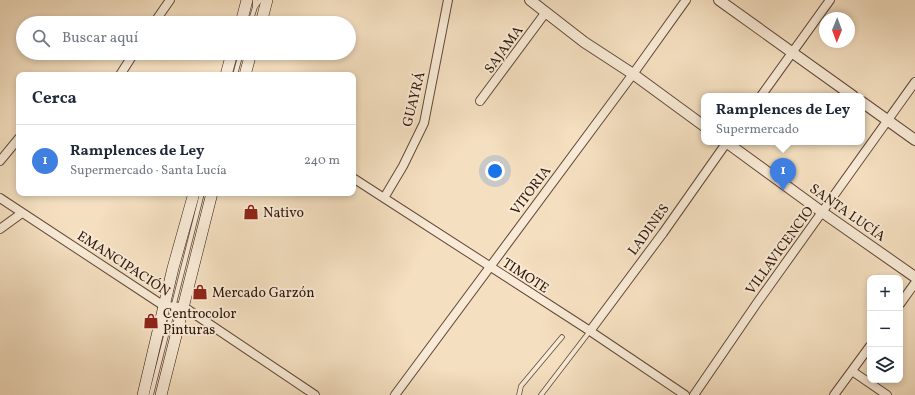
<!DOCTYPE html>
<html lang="es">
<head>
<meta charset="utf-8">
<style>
  :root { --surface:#fff; --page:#f6f6f7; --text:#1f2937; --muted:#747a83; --line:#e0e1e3; --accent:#0b8043 }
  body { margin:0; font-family:Vollkorn,serif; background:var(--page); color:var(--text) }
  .controls { position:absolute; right:12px; bottom:12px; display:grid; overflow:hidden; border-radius:8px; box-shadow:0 2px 6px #0003 }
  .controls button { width:36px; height:36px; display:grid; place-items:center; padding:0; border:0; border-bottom:1px solid var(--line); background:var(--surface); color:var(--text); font:20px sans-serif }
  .compass { position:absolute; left:819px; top:12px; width:36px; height:36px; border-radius:50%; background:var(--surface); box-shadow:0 2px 6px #0003; rotate:181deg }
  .you { position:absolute; left:495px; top:171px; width:14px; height:14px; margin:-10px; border:3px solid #fff; border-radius:50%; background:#1a73e8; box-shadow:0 0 0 6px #1a73e833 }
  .badge { display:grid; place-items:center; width:26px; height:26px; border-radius:50%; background:var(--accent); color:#fff; font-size:13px; font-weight:700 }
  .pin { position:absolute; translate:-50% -33px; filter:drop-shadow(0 1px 2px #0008) }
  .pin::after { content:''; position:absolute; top:21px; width:14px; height:12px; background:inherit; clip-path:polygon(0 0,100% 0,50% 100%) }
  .popup { position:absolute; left:701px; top:93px; width:164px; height:52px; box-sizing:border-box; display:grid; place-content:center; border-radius:8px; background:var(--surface); filter:drop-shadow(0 1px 3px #0005); font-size:13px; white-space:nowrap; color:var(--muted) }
  .popup b { font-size:15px; color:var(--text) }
  .popup::after { content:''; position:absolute; left:50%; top:100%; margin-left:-8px; border:8px solid transparent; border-top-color:var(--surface) }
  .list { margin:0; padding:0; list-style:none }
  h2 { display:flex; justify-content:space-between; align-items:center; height:52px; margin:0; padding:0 16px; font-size:17px }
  h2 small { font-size:13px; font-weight:400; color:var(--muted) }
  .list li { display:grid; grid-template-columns:26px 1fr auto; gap:12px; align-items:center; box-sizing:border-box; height:72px; padding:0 16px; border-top:1px solid var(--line) }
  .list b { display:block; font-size:15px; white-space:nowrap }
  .list p { margin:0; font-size:13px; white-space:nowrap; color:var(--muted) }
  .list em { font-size:13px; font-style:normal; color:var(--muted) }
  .icon { flex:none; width:22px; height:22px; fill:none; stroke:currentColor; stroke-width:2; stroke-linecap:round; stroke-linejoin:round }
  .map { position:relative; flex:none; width:915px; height:395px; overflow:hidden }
  .search { position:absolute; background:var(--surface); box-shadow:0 2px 6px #0003; left:16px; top:16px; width:340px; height:44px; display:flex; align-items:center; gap:10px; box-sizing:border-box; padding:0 14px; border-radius:22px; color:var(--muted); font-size:15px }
  .panel { position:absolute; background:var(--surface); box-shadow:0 2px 6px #0003; left:16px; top:72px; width:340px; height:124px; border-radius:8px }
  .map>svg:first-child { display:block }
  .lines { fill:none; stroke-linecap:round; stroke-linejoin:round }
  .service-casing { stroke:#624838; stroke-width:5.5 }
  .minor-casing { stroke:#624838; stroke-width:10 }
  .tertiary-casing { stroke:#624838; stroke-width:12 }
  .secondary-casing { stroke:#31160a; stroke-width:12 }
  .service { stroke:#f8ead6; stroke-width:4 }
  .minor { stroke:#f8ead6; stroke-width:8 }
  .tertiary { stroke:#f8ead6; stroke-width:10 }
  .secondary { stroke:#f8ead6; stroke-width:11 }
  .labels { text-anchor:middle; stroke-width:4; stroke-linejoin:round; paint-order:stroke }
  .street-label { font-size:14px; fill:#31160a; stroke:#f8ead6 }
  .poi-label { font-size:14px; fill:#31160a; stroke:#f8ead6; text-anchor:start }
</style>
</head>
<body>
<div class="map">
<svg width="915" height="395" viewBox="0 0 915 395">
  <rect width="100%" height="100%" fill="#f4dfc0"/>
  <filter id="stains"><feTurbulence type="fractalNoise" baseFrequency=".005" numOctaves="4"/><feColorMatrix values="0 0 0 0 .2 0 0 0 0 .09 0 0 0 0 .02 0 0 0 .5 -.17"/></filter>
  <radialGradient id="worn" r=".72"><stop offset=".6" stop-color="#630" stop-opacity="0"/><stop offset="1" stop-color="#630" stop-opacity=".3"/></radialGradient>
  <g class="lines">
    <defs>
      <path id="service" d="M255 7 260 0
        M250 23 255 7V0
        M235 75 241 53
        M151 395 202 193
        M519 395 521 386 562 337
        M541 395 590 331"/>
      <path id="minor" d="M154 23 170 0
        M120 75 134 53
        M761 96 830 0
        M480 101 546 12
        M0 161 19 138
        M353 178 590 331 685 395
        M0 198 164 306 184 307 315 395
        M384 198 403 166 424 123 448 0
        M0 229 22 213
        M900 304 915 283
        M590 331 663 233 727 142
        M852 371 887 395
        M395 395 633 74 686 0
        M694 395 757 303 915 82
        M834 395 870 346"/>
      <path id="tertiary" d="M530 0 584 42 633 74 704 126
        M719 0 853 96
        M862 102 915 140
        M726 142 822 212 915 277"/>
      <path id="secondary" d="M241 23 247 0
        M261 23 267 0
        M226 75 232 53
        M245 75 251 53
        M143 395 173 268 194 193
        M161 395 212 193"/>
    </defs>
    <!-- service casing -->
    <use href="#service" class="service-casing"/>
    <!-- minor casing -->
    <use href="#minor" class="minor-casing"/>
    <!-- tertiary casing -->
    <use href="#tertiary" class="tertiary-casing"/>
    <!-- secondary casing -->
    <use href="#secondary" class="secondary-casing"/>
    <!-- service -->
    <use href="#service" class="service"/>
    <!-- minor -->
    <use href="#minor" class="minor"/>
    <!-- tertiary -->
    <use href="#tertiary" class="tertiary"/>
    <!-- secondary -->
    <use href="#secondary" class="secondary"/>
  </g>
  <!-- icons -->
  <defs>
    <symbol id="shop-bare" viewBox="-9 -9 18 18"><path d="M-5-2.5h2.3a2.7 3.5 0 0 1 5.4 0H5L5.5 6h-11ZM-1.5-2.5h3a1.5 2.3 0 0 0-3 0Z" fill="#8f2418" stroke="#f8ead6" stroke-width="2.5" paint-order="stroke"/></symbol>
  </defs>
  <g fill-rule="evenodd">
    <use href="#shop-bare" x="240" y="201" width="22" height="22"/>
    <use href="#shop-bare" x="189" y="281" width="22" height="22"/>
    <use href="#shop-bare" x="140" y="310" width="22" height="22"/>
  </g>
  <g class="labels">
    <!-- street labels -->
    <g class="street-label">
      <text transform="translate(503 49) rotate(-54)" y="5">SAJAMA</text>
      <text transform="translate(413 99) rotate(-76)" y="5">GUAYRÁ</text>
      <text transform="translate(530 190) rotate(-53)" y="5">VITORIA</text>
      <text transform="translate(848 212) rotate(35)" y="5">SANTA LUCÍA</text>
      <text transform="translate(648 229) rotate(-54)" y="5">LADINES</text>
      <text transform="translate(779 250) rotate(-54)" y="5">VILLAVICENCIO</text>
      <text transform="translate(124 263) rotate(33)" y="5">EMANCIPACIÓN</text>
      <text transform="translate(526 275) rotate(33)" y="5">TIMOTE</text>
    </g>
    <!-- poi labels -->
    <g class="poi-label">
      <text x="263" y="217">Nativo</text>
      <text x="212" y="297">Mercado Garzón</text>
      <text x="163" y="318">Centrocolor<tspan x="163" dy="16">Pinturas</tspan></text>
    </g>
  </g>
  <rect width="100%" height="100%" filter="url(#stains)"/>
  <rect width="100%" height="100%" fill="url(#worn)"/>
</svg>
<div class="controls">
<button>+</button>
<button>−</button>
<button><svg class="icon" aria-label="layers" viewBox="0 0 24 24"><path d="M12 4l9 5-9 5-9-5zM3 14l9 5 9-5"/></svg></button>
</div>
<svg class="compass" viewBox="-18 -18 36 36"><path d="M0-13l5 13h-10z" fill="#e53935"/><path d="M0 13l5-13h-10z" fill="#747a83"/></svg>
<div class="you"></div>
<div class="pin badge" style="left:783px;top:191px;background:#3f7fe0">1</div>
<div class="popup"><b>Ramplences de Ley</b>Supermercado</div>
<div class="search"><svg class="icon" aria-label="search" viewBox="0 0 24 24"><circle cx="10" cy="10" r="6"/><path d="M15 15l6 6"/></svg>Buscar aquí</div>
<section class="panel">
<h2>Cerca<small></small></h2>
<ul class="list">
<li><span class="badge" style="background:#3f7fe0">1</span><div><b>Ramplences de Ley</b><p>Supermercado · Santa Lucía</p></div><em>240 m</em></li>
</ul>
</section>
</div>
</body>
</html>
